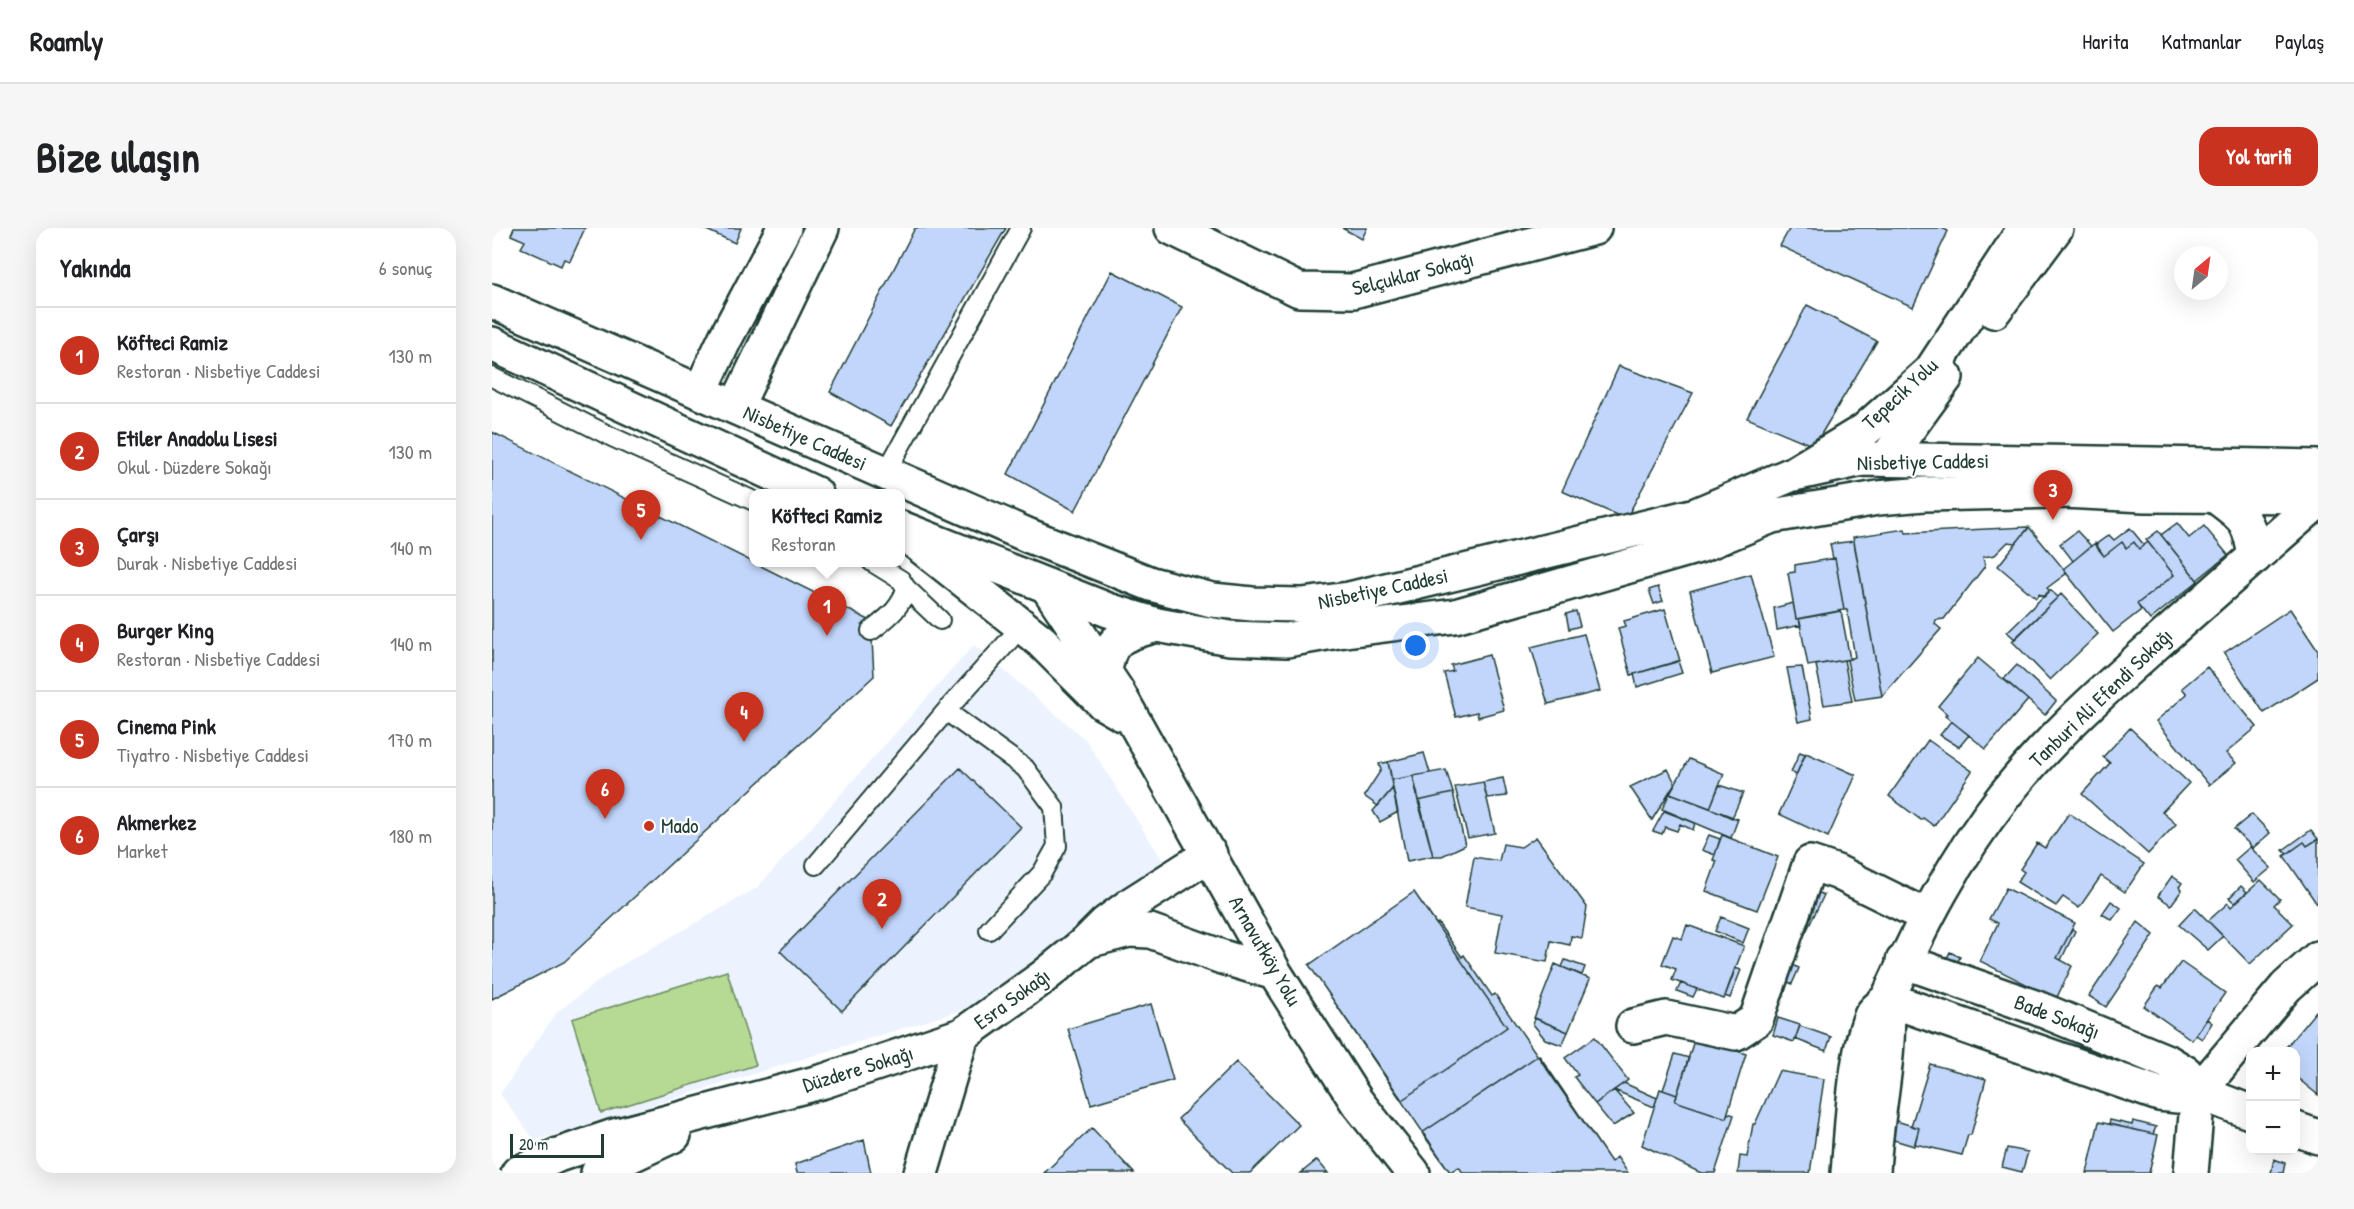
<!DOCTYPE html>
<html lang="tr">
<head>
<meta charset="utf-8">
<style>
  :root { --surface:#fff; --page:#f6f6f6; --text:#202124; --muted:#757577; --line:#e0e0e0; --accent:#c8321e }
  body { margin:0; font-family:"Patrick Hand",sans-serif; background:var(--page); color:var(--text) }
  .controls { position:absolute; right:18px; bottom:18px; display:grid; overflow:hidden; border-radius:12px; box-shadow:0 6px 24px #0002 }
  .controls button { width:54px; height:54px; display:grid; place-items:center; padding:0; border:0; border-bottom:2px solid var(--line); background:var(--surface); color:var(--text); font:30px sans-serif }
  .compass { position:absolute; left:1682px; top:18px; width:54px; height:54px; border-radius:50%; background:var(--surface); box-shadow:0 6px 24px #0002; rotate:29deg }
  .scale { position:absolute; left:18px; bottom:15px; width:94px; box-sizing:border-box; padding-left:6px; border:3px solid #1f3d34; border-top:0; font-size:16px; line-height:21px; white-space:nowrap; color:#1f3d34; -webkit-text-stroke:4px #fff; paint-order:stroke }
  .you { position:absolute; left:924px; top:418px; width:21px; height:21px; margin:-15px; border:4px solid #fff; border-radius:50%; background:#1a73e8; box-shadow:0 0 0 9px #1a73e833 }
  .badge { display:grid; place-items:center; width:39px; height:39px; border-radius:50%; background:var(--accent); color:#fff; font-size:20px; font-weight:700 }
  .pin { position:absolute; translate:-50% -50px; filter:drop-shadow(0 2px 3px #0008) }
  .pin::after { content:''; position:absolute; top:32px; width:21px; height:18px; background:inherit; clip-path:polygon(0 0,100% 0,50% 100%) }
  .popup { position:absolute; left:257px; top:261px; width:156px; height:78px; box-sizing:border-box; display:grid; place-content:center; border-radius:12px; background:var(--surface); filter:drop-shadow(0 2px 4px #0005); font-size:20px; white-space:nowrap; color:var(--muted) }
  .popup b { font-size:22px; color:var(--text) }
  .popup::after { content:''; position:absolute; left:50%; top:100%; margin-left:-12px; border:12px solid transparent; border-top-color:var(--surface) }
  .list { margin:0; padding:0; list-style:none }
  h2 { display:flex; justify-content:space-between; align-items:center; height:78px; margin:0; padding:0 24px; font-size:26px }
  h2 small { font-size:20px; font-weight:400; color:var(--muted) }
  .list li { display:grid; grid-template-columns:39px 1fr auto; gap:18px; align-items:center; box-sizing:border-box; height:96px; padding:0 24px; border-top:2px solid var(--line) }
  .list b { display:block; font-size:22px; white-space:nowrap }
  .list p { margin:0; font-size:20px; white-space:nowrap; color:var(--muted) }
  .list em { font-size:20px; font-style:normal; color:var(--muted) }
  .map { position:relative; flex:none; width:1826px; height:945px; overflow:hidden; border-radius:18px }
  header { display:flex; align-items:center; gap:36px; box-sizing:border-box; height:84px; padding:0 30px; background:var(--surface); border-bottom:2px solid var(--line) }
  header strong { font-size:28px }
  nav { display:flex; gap:33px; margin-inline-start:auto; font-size:21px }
  .intro { display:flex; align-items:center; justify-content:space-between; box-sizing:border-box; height:144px; padding:0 36px }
  h1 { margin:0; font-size:42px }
  .button { padding:15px 27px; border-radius:18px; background:var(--accent); color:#fff; font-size:21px; font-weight:700 }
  main { display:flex; gap:36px; padding:0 36px }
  aside { flex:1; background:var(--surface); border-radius:18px; box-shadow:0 6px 24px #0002 }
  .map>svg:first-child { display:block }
  .built { fill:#edf3fe }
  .green { fill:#b6d993; stroke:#6a8b64; stroke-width:1.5 }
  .building { fill:#c2d6fb; stroke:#1f3d34; stroke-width:1.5 }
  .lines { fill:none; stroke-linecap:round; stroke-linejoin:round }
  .lane-casing { stroke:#1f3d34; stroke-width:22 }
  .street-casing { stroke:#1f3d34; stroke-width:38 }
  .secondary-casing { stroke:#1f3d34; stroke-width:38 }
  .primary-casing { stroke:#1f3d34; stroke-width:38 }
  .lane { stroke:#fff; stroke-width:18 }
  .street { stroke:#fff; stroke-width:33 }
  .secondary { stroke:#fff; stroke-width:33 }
  .primary { stroke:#fff; stroke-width:33 }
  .poi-dot { fill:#c8321e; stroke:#fff; stroke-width:2 }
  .labels { text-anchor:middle; stroke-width:4.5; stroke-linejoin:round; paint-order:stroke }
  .street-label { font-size:21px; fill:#1f3d34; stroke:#fff }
  .poi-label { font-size:21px; fill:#1f3d34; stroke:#fff; text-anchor:start }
</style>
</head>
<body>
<header>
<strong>Roamly</strong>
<nav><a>Harita</a><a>Katmanlar</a><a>Paylaş</a></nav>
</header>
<div class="intro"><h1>Bize ulaşın</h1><a class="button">Yol tarifi</a></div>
<main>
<aside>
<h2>Yakında<small>6 sonuç</small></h2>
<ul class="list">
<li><span class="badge">1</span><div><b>Köfteci Ramiz</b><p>Restoran · Nisbetiye Caddesi</p></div><em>130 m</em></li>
<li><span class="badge">2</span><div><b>Etiler Anadolu Lisesi</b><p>Okul · Düzdere Sokağı</p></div><em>130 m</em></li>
<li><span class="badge">3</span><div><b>Çarşı</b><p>Durak · Nisbetiye Caddesi</p></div><em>140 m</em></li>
<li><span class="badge">4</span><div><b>Burger King</b><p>Restoran · Nisbetiye Caddesi</p></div><em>140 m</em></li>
<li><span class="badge">5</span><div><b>Cinema Pink</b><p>Tiyatro · Nisbetiye Caddesi</p></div><em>170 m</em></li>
<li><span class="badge">6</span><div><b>Akmerkez</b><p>Market</p></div><em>180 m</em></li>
</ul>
</aside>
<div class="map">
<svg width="1826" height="945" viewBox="0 0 1826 945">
  <rect width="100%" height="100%" fill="#fff"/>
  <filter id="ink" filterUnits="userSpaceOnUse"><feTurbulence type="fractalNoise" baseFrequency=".0167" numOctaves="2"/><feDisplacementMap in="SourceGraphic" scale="12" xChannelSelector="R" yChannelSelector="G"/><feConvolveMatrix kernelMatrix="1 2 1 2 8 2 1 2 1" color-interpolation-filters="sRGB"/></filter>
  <g filter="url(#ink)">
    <!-- built -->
    <path class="built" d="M482 417 594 512 673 636 487 777 43 913 8 866 65 784 121 742 265 660Z"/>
    <!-- green -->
    <path class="green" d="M235 743 264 837 109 885 80 791Z"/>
    <!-- building -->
    <path class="building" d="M22 0H93L78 33 72 31 69 38 29 20 33 13 19 7Z
      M210 0H249L243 15Z
      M423 0H514L399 198 338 164Z
      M850 0H875L870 11Z
      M1298 0H1450L1456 3 1421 79 1288 18Z
      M620 43 690 79 583 283 516 246Z
      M1315 77 1385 113 1322 218 1255 190Z
      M1127 138 1201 165 1134 291 1070 263Z
      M0 204 379 393 382 448 72 734 0 771Z
      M1685 295 1697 310 1712 298 1736 327 1705 352 1669 307Z
      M1535 299 1536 301 1524 315 1516 314 1503 327 1491 329 1493 338 1452 391 1444 392 1443 396 1449 401 1390 468 1361 309 1413 301 1414 305Z
      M1537 299 1575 345 1555 360 1558 363 1552 369 1547 366 1544 370 1506 338Z
      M1638 300 1652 317 1647 321 1642 314 1634 320 1630 314 1612 328 1603 317 1617 307 1622 312Z
      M1585 303 1599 318 1581 333 1568 316Z
      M1666 303 1706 353 1658 392 1645 376 1682 347 1654 312Z
      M1362 313 1390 468 1363 472 1355 432 1363 429 1355 382H1352L1343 330 1341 331 1338 316Z
      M1630 314 1634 320 1642 314 1647 321 1656 314 1682 347 1645 376 1649 382 1621 404 1571 341 1603 315 1612 328Z
      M1343 330 1352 382 1304 391 1296 345 1303 344V337Z
      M1259 346 1282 429 1220 445 1198 363Z
      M1166 359 1171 373 1162 376 1157 362Z
      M1558 362 1566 369 1523 411 1515 404Z
      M1569 366 1606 406 1558 452 1520 413Z
      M1301 375 1304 391H1307L1309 397 1285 402 1282 380Z
      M1173 381 1188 433 1139 447 1126 400 1134 398 1132 393Z
      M1798 381 1826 423V450L1772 485 1732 425Z
      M1084 383 1088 398 1077 401 1074 386Z
      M1349 383 1358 431 1316 438 1307 391Z
      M1092 406 1108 463 1056 476 1039 419Z
      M997 427 1012 482 986 489 985 484 964 489 952 445 961 443 959 437Z
      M1486 430 1536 472 1494 521 1453 488 1455 486 1446 478Z
      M1352 432 1360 473 1332 477 1324 437Z
      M1186 433 1190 445 1145 459 1142 446Z
      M1525 437 1564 473 1553 487 1512 451Z
      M1310 439 1320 491 1306 494 1295 440Z
      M1715 439 1765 499 1734 525 1744 535 1717 557 1664 493 1695 466 1690 460Z
      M1459 493 1477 507 1467 519 1448 507Z
      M1638 500 1697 555 1670 584 1684 596 1656 626 1590 566 1618 535 1611 529Z
      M1436 512 1480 543 1442 598 1431 590 1429 592 1397 568Z
      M1308 524 1313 526 1304 547 1299 544Z
      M932 525 938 545 900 552 896 534Z
      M1314 525 1364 547 1336 609 1287 586Z
      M1197 531 1232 546 1218 580 1178 565Z
      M896 534 901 560 886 578 872 568 889 542 887 536Z
      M468 540 529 599 350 783 288 723Z
      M1176 541 1183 555 1160 592 1138 559Z
      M954 542 961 565 926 573 921 548Z
      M921 548 941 628 915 633 899 552Z
      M1011 550 1015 568 995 570 991 554Z
      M991 554 1003 605 976 610 963 559Z
      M1227 557 1251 565 1240 590 1218 580Z
      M901 560 906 584 888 594 881 583Z
      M961 565 973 617 950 628H941L926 573Z
      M1178 565 1246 591 1239 610 1170 581Z
      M1172 583 1203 595 1201 602 1188 596 1185 603 1173 599 1170 606 1161 603Z
      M1577 585 1652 636 1633 664 1609 648 1587 680 1571 669 1564 678 1525 654 1532 644 1528 641 1545 615 1553 620Z
      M1760 586 1778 605 1761 620 1742 601Z
      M1819 602 1826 611 1815 618 1812 614 1795 626 1791 622Z
      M1217 607 1228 611 1223 627 1210 622Z
      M1230 607 1286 629 1265 682 1214 663 1225 633 1221 632Z
      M1044 609 1095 679 1090 710 1079 708 1078 717 1059 713 1055 734 1003 725 1010 686 973 679 982 629 1007 633 1011 616 1029 619Z
      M1826 611V676H1825L1792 628 1812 614 1815 618Z
      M1758 619 1779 640 1762 654 1743 632Z
      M1680 648 1690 655 1687 659 1690 662 1679 677 1666 668Z
      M1769 652 1788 671 1782 677 1801 696 1758 736 1716 693 1736 675 1739 679Z
      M1749 658 1755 664 1743 675 1737 670Z
      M1514 660 1583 695 1565 730 1580 738 1564 771 1488 733 1506 695 1497 691Z
      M1318 661 1332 667 1312 708 1296 702Z
      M922 664 945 697 946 695 970 729 972 727 1000 768 1003 766 1119 934 1125 929 1136 945H971L967 939 958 944 817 737Z
      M922 664 1015 799 910 872 817 737Z
      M1619 673 1629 680 1620 692 1610 686Z
      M1703 680 1731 708 1716 722 1687 697Z
      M1229 689 1257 700 1251 715 1223 703Z
      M1646 694 1662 707 1614 779 1597 768Z
      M1195 697 1252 718 1232 771 1180 752 1184 741 1170 736 1181 708 1190 711Z
      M1580 701 1583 703 1569 732 1565 730Z
      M1458 724 1468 729 1462 741 1452 736Z
      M1073 732 1093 739 1090 747 1070 739Z
      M1689 734 1733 765 1700 812 1652 778 1666 758 1670 760Z
      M1063 736 1098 751 1076 804 1042 790Z
      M1299 736 1307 740 1300 756 1292 752Z
      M1243 740 1249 742 1238 770 1233 768Z
      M1189 755 1205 761 1201 769 1185 763Z
      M659 776 681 852 599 876 576 801Z
      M1824 783 1826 785V867L1804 849V824H1790Z
      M1043 790 1076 804 1070 817 1053 811 1041 796Z
      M1286 790 1308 797 1302 814 1281 807Z
      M1715 791 1720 795 1710 811 1704 807Z
      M1308 798 1339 809 1334 823 1303 811Z
      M1103 809 1136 852 1103 876 1082 849 1086 847 1073 830Z
      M1203 809 1254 826 1234 890 1183 873Z
      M1183 826 1197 830 1185 867 1171 862Z
      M1047 827 1119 934 1125 929 1136 945H971L967 939 958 944 930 905Z
      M744 834 807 897 758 945H740L686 891Z
      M1438 836 1494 851 1479 907H1476L1470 927 1423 916 1427 900 1419 898Z
      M1287 843 1332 851 1318 945H1246L1248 928 1255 929 1261 896H1263Z
      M1287 843 1332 851 1318 945H1246L1248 928 1255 929 1261 896H1263Z
      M1132 855 1165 870 1162 879 1122 862Z
      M1168 861 1185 867 1183 873 1234 890 1236 885 1242 887 1223 945H1209L1150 917Z
      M1122 862 1142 885 1121 898 1103 876Z
      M1398 891 1427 900 1422 918 1392 909Z
      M1618 892 1640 897 1641 893 1664 899 1661 906 1617 896Z
      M1607 894 1666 907 1657 945H1595Z
      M600 900 642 945H552Z
      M372 912 379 945H305L303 936Z
      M1515 920 1536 924 1530 944 1510 939Z
      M1782 931 1793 935 1791 945H1779Z
      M825 932 836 945H809Z"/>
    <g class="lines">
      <defs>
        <path id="lane" d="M0 149 120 209 262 273
          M393 246 529 0
          M414 360 448 392
          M379 403C395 390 409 381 414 360L409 352 380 334
          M454 483 533 540 562 579 565 618 550 645 497 702
          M324 637 454 483 530 398"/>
        <path id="street" d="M680 0 807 62 861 63 1102 0
          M1722 267C1752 290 1757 290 1763 329
          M1411 733 1545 780 1676 834 1694 845 1706 864
          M1395 771 1667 866 1686 868 1706 864 1758 884
          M1141 798 1174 790 1244 805 1264 792 1318 635 1345 644 1434 688
          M1804 901 1826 909
          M1356 945C1360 900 1362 829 1379 788 1383 780 1393 776 1397 768 1429 697 1464 629 1512 568 1560 507 1619 456 1676 405 1726 361 1776 317 1826 273
          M1381 945C1383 890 1399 830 1395 777
          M1699 945 1706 864 1794 759 1826 730"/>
        <path id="secondary" d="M1502 83 1564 0
          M208 164 233 111 292 0
          M244 179 330 0
          M1395 230 1454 149
          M1304 244 1373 202 1439 143 1533 0
          M412 305 549 413 611 475 630 486
          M555 358 625 463 783 745 865 874 921 945
          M613 447C615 409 632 406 665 397
          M599 712 637 702 658 703 730 729 783 745
          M26 945 66 927 119 909 332 853 470 807 550 750 597 712 614 695 641 675 718 626
          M106 945 114 939 182 907
          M429 945 470 807"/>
        <path id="primary" d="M0 73 535 307 659 356 720 372 760 376 810 377 857 371 1204 287 1298 247 1371 231 1826 239
          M0 116 324 266
          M409 300 616 382 665 397 738 410 795 412 846 403 963 388 1207 318 1280 288 1386 270 1432 266 1571 263 1653 267 1826 268"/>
      </defs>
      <!-- lane casing -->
      <use href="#lane" class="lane-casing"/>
      <!-- street casing -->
      <use href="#street" class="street-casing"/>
      <!-- secondary casing -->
      <use href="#secondary" class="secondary-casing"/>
      <!-- primary casing -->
      <use href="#primary" class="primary-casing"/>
      <!-- lane -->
      <use href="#lane" class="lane"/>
      <!-- street -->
      <use href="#street" class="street"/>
      <!-- secondary -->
      <use href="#secondary" class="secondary"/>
      <!-- primary -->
      <use href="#primary" class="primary"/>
    </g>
  </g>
  <!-- markers -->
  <circle class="poi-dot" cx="157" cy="598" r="6"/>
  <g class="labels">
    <!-- street labels -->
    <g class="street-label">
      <text transform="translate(921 46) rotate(-14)" y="7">Selçuklar Sokağı</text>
      <text transform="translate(1408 166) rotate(-43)" y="7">Tepecik Yolu</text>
      <text transform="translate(313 210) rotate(24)" y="7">Nisbetiye Caddesi</text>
      <text transform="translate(1431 234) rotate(-1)" y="7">Nisbetiye Caddesi</text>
      <text transform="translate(891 361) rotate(-12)" y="7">Nisbetiye Caddesi</text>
      <text transform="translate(1609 470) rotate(-44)" y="7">Tanburi Ali Efendi Sokağı</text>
      <text transform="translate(773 723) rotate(60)" y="7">Arnavutköy Yolu</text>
      <text transform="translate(520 771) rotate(-36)" y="7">Esra Sokağı</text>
      <text transform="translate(1565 789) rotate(21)" y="7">Bade Sokağı</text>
      <text transform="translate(366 841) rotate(-17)" y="7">Düzdere Sokağı</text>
    </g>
    <!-- poi labels -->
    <g class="poi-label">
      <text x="169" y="605">Mado</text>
    </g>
  </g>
</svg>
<div class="controls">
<button>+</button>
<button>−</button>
</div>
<svg class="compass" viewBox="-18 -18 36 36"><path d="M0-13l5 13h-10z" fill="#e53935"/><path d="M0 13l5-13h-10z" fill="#757577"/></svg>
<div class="scale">20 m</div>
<div class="you"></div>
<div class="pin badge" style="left:335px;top:408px">1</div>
<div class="popup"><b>Köfteci Ramiz</b>Restoran</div>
<div class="pin badge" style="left:390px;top:701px">2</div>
<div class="pin badge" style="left:1561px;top:292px">3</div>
<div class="pin badge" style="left:252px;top:514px">4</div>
<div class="pin badge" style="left:149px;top:312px">5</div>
<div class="pin badge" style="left:113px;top:591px">6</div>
</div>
</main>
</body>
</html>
